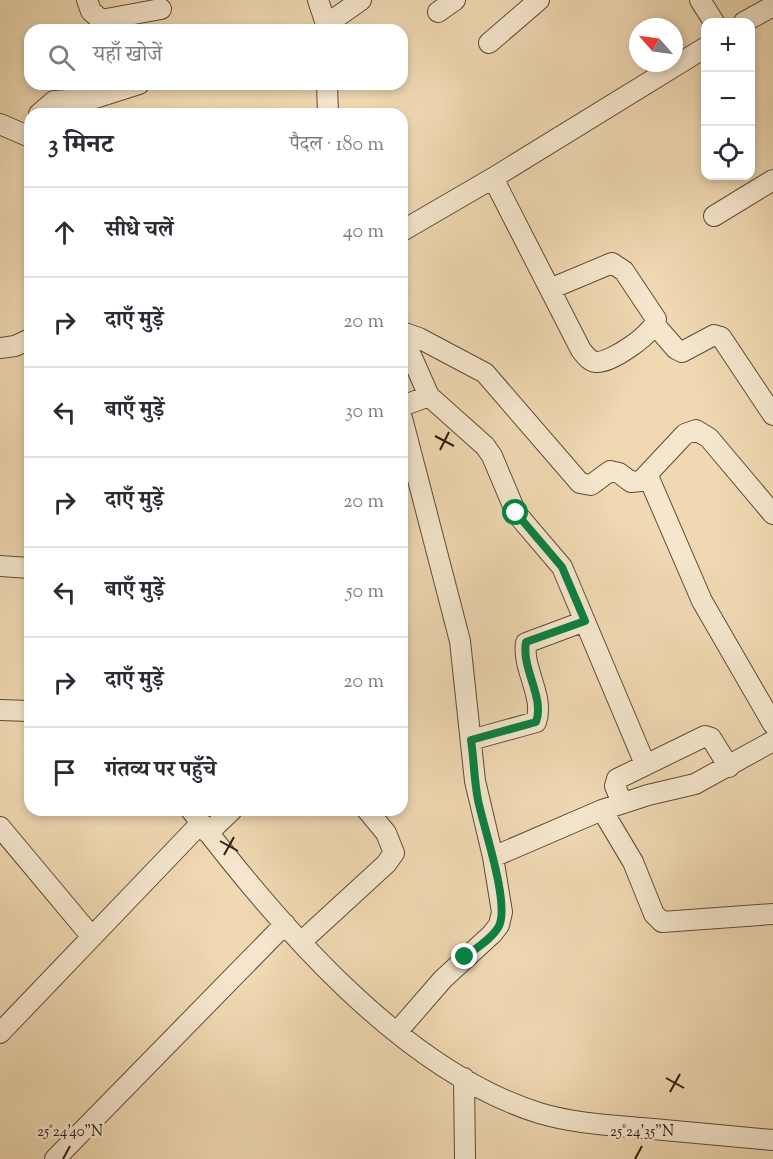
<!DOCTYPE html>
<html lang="hi">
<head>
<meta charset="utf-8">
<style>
  :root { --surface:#fff; --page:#f2f2f3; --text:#2b2b33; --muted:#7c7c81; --line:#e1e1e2 }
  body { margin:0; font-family:"Sorts Mill Goudy","Noto Serif Devanagari",serif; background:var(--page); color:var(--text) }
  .controls { position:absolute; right:18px; top:18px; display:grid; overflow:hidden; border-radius:12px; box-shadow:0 3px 9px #0003 }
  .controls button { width:54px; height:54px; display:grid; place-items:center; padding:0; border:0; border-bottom:2px solid var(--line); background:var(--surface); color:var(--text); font:30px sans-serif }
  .compass { position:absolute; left:629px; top:18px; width:54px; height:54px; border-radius:50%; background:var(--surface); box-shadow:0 3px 9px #0003; rotate:298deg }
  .stop { position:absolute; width:18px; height:18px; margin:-14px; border:4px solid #0b8043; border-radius:50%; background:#fff }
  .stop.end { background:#0b8043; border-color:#fff; box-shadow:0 2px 6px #0008 }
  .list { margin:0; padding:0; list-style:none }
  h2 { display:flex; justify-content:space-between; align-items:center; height:78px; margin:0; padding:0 24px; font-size:26px }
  h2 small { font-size:20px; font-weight:400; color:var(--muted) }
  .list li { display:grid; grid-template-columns:39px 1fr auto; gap:18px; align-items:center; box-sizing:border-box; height:90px; padding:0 24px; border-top:2px solid var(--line) }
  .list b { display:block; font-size:22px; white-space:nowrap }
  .list em { font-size:20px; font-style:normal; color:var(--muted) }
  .icon { flex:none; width:33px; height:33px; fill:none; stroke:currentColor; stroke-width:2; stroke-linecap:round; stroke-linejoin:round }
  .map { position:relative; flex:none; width:773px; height:1159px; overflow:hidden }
  .search { position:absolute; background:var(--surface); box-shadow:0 3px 9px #0003; left:24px; top:24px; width:384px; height:66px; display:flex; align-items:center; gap:15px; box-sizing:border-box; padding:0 21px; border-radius:18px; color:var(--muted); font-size:22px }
  .panel { position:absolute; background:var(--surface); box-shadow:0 3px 9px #0003; left:24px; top:108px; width:384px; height:708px; border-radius:18px }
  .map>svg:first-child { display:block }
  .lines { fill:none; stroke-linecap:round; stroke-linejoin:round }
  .minor-casing { stroke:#5e4c38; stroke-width:22 }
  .minor { stroke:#f5e6cd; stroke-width:20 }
  .route { stroke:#0b8043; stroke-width:8 }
  .ticks { fill:none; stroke:#2d1e0f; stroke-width:2 }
  .ticks-label { font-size:15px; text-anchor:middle; fill:#2d1e0f; stroke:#f5e6cd; stroke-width:4.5; stroke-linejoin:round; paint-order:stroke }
</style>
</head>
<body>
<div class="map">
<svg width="773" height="1159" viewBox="0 0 773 1159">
  <rect width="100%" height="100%" fill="#efd8b2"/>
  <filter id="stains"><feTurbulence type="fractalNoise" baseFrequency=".00333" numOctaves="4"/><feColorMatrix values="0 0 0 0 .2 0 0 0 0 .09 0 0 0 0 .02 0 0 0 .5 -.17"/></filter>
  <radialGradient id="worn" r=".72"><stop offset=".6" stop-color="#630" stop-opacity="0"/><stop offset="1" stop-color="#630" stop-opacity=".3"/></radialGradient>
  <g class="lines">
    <defs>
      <path id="minor" d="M87 0 91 11 101 20 161 9
        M318 0 328 30
        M700 0 714 22
        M438 12 455 0
        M744 22 773 6
        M327 24 361 0
        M489 43 539 0
        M327 84 328 114
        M39 114 54 101 95 98 139 84
        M0 124 30 137
        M493 178 581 350C585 355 589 361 596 362 611 363 655 333 656 319L624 271 612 263 550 289
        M714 216 773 180
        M402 231 493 178 706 47
        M656 326 676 349 682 352 714 335 721 337 773 415
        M402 332 419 338 485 373 580 483 591 485 610 471 619 473 631 482 641 481 685 434 696 430 709 438 773 514
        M402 335 429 396 485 446 492 456 516 513 562 567 645 764
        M0 348 15 346 30 339
        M402 406 429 396
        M648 476 702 601 773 724
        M0 566 30 568
        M0 710 30 711
        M471 740 536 722C545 697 522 669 526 643L585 621
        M622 803 615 786 617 779 705 736 711 738 729 767
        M191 810C275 921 401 1070 539 1113 572 1123 608 1125 642 1128 686 1132 729 1136 773 1140
        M602 810 633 862 654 914 662 922 773 914
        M0 827 92 937
        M208 833 232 810
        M493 857 602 810 648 795 695 784 773 741
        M301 942 386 864 394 853 386 833 367 810
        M397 1032 443 979 492 934 499 925 502 912 493 857 475 781 460 641 402 418
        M0 1033 201 823
        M464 1078 465 1159
        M55 1159 285 924"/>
    </defs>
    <!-- minor casing -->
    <use href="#minor" class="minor-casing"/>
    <!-- minor -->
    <use href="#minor" class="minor"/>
  </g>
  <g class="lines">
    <!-- route -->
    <path class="route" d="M465 957C476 948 493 938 499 926 510 903 483 826 478 800 474 780 474 760 471 740L536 722C545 697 521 669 526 642L585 621 562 567 516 513"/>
  </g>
  <!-- ticks -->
  <path class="ticks" d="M435 436 454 446M440 450 449 432M220 841 238 851M224 855 234 837M666 1078 684 1088M670 1092 680 1074M63 1159 70 1146M635 1159 642 1146"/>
  <g class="ticks-label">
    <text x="70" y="1136">25°24'40"N</text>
    <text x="642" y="1136">25°24'35"N</text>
  </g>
  <rect width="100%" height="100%" filter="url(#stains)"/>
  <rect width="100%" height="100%" fill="url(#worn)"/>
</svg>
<div class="controls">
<button>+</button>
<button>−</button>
<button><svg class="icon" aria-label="locate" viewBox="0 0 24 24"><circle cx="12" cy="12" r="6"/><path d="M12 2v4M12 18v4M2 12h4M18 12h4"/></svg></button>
</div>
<svg class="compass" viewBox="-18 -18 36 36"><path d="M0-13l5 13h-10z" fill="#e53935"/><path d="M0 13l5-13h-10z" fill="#7c7c81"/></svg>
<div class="stop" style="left:516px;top:513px"></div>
<div class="stop end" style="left:465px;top:957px"></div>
<div class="search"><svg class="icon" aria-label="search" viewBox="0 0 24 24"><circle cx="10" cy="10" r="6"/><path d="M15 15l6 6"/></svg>यहाँ खोजें</div>
<section class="panel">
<h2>3 मिनट<small>पैदल · 180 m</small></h2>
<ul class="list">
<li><svg class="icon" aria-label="ahead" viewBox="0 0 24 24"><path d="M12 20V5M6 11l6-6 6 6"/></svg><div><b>सीधे चलें</b></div><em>40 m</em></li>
<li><svg class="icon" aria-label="right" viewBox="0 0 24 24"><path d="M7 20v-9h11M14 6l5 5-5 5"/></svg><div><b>दाएँ मुड़ें</b></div><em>20 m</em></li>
<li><svg class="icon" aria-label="left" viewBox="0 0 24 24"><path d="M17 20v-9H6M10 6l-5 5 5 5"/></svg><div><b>बाएँ मुड़ें</b></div><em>30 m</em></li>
<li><svg class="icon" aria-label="right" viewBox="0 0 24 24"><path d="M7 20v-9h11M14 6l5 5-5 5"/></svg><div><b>दाएँ मुड़ें</b></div><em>20 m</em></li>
<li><svg class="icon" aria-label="left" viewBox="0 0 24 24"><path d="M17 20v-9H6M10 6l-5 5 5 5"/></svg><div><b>बाएँ मुड़ें</b></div><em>50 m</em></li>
<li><svg class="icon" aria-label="right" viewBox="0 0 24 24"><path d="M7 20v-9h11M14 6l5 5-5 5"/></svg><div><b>दाएँ मुड़ें</b></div><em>20 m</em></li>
<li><svg class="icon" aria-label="arrive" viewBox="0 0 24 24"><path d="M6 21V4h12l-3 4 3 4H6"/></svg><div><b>गंतव्य पर पहुँचे</b></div></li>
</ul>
</section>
</div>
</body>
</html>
